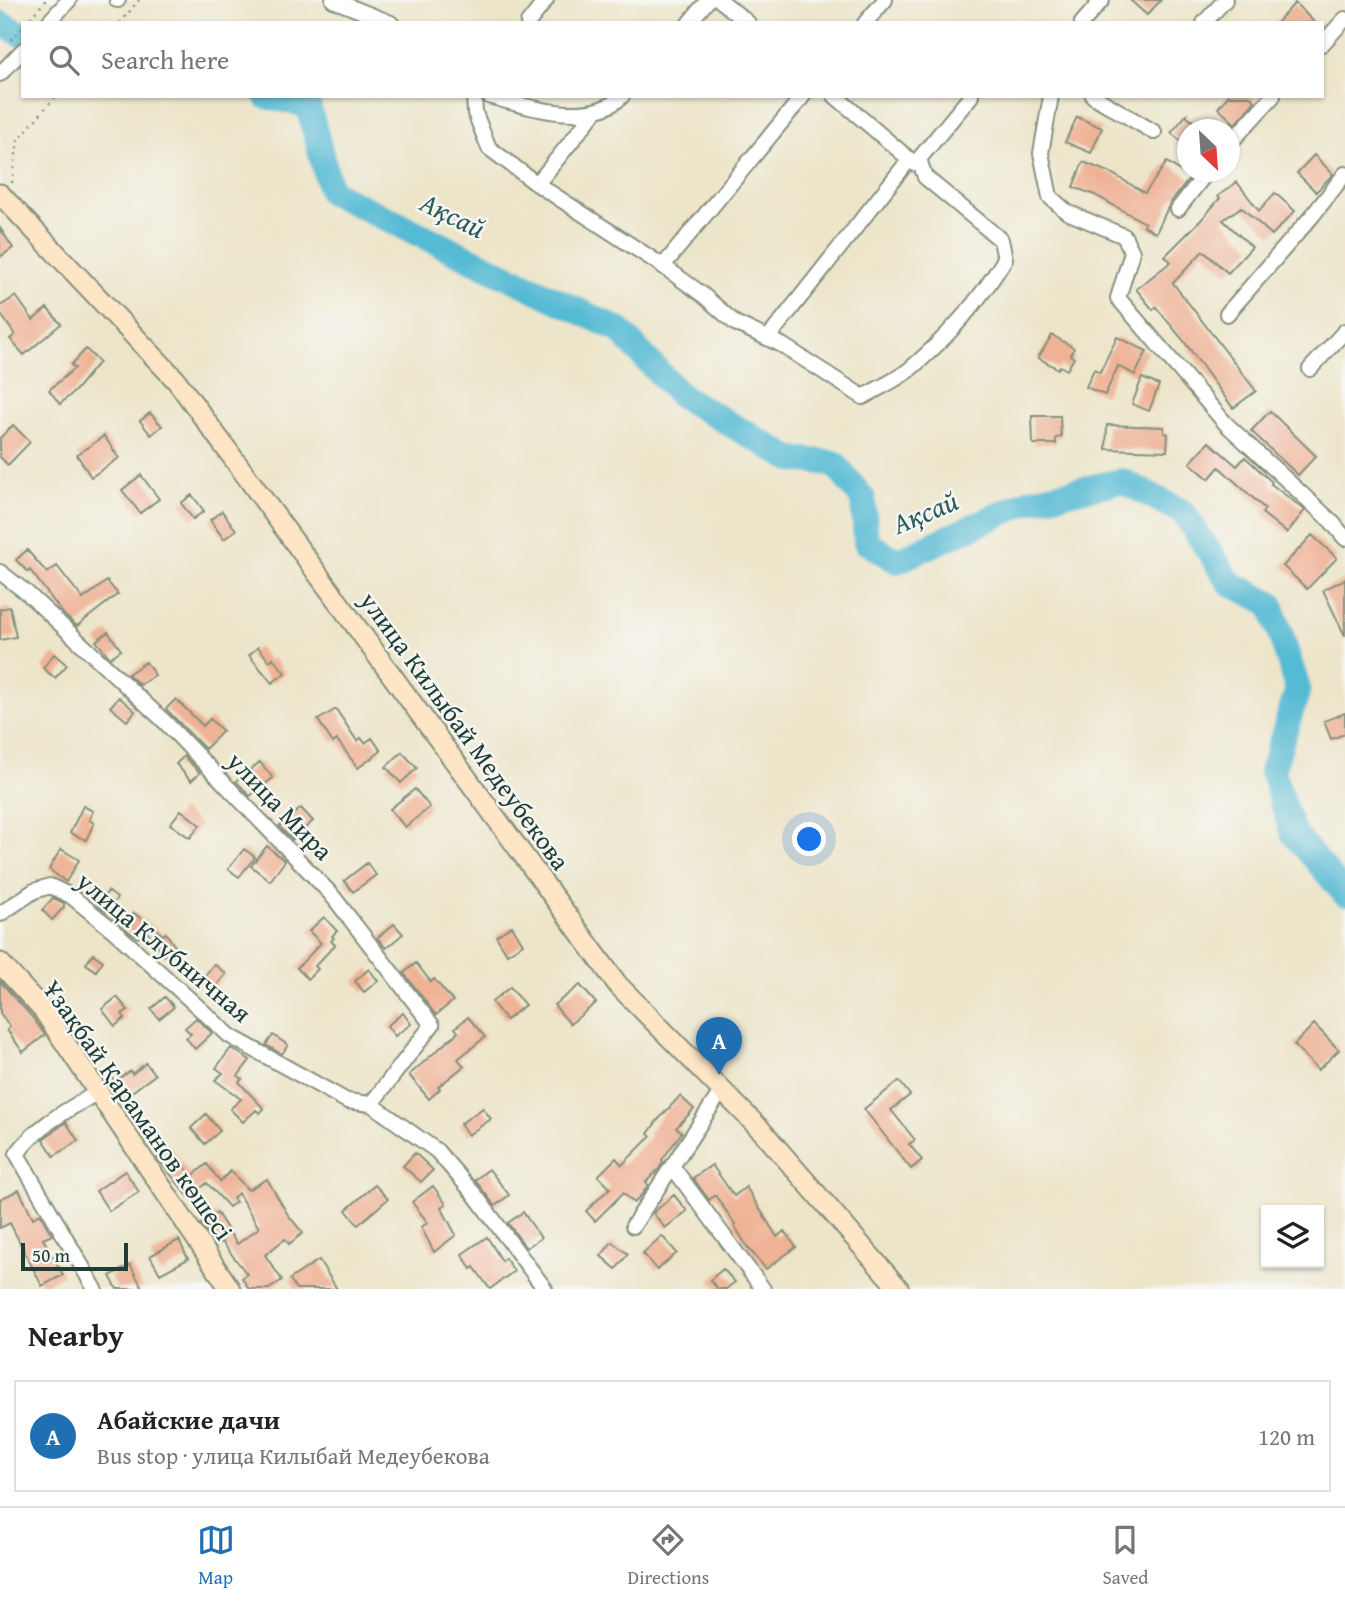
<!DOCTYPE html>
<html lang="en">
<head>
<meta charset="utf-8">
<style>
  :root { --surface:#fff; --page:#f6f6f6; --text:#222; --muted:#767676; --line:#e0e0e0; --accent:#1f6fb2 }
  body { margin:0; font-family:"Gentium Book Plus",serif; background:var(--page); color:var(--text) }
  .controls { position:absolute; right:21px; bottom:21px; display:grid; overflow:hidden; border-radius:0px; box-shadow:0 2px 5px #0004 }
  .controls button { width:63px; height:63px; display:grid; place-items:center; padding:0; border:0; border-bottom:2px solid var(--line); background:var(--surface); color:var(--text); font:35px sans-serif }
  .compass { position:absolute; left:1177px; top:119px; width:63px; height:63px; border-radius:50%; background:var(--surface); box-shadow:0 2px 5px #0004; rotate:155deg }
  .scale { position:absolute; left:21px; bottom:18px; width:107px; box-sizing:border-box; padding-left:7px; border:4px solid #1f3d34; border-top:0; font-size:19px; line-height:24px; white-space:nowrap; color:#1f3d34; -webkit-text-stroke:5px #f6f6f2; paint-order:stroke }
  .you { position:absolute; left:810px; top:840px; width:24px; height:24px; margin:-18px; border:5px solid #fff; border-radius:50%; background:#1a73e8; box-shadow:0 0 0 10px #1a73e833 }
  .badge { display:grid; place-items:center; width:46px; height:46px; border-radius:50%; background:var(--accent); color:#fff; font-size:23px; font-weight:700 }
  .pin { position:absolute; translate:-50% -58px; filter:drop-shadow(0 2px 4px #0008) }
  .pin::after { content:''; position:absolute; top:37px; width:24px; height:21px; background:inherit; clip-path:polygon(0 0,100% 0,50% 100%) }
  .list { margin:0; padding:0; list-style:none }
  h2 { display:flex; justify-content:space-between; align-items:center; height:91px; margin:0; padding:0 28px; font-size:30px }
  h2 small { font-size:23px; font-weight:400; color:var(--muted) }
  .list li { display:grid; grid-template-columns:46px 1fr auto; gap:21px; align-items:center; box-sizing:border-box; height:112px; margin:0 14px 14px; padding:0 14px; border:2px solid var(--line); border-radius:0px }
  .list b { display:block; font-size:26px; white-space:nowrap }
  .list p { margin:0; font-size:23px; white-space:nowrap; color:var(--muted) }
  .list em { font-size:23px; font-style:normal; color:var(--muted) }
  .icon { flex:none; width:38px; height:38px; fill:none; stroke:currentColor; stroke-width:2; stroke-linecap:round; stroke-linejoin:round }
  .map { position:relative; flex:none; width:1345px; height:1289px; overflow:hidden }
  .search { position:absolute; background:var(--surface); box-shadow:0 2px 5px #0004; left:21px; right:21px; top:21px; height:77px; display:flex; align-items:center; gap:18px; box-sizing:border-box; padding:0 24px; border-radius:0px; color:var(--muted); font-size:26px }
  .sheet { height:217px; background:var(--surface) }
  nav { display:flex; justify-content:space-around; align-items:center; box-sizing:border-box; height:98px; border-top:2px solid var(--line); background:var(--surface); font-size:19px; color:var(--muted) }
  nav a { display:grid; justify-items:center; gap:4px }
  nav .on { color:var(--accent) }
  .map>svg:first-child { display:block }
  .lines { fill:none; stroke-linecap:round; stroke-linejoin:round }
  .river { stroke:#55bad4; stroke-width:26 }
  .building { fill:#efb295 }
  .street-casing { stroke:#86917e; stroke-width:18 }
  .secondary-casing { stroke:#86917e; stroke-width:23 }
  .path { stroke:#86917e; stroke-width:2.5; stroke-dasharray:2 5; stroke-linecap:butt }
  .street { stroke:#fff; stroke-width:14 }
  .secondary { stroke:#fde5c5; stroke-width:19 }
  .labels { text-anchor:middle; stroke-width:5; stroke-linejoin:round; paint-order:stroke }
  .street-label { font-size:26px; fill:#1f3d34; stroke:#f6f6f2 }
  .water-label { font-size:28px; font-style:italic; fill:#2c5c5c; stroke:#f6f6f2 }
</style>
</head>
<body>
<div class="map">
<svg width="1345" height="1289" viewBox="0 0 1345 1289">
  <rect width="100%" height="100%" fill="#f6f6f2"/>
  <filter id="ink" filterUnits="userSpaceOnUse"><feTurbulence type="fractalNoise" baseFrequency=".0143" numOctaves="2"/><feDisplacementMap in="SourceGraphic" scale="14" xChannelSelector="R" yChannelSelector="G"/><feConvolveMatrix kernelMatrix="1 2 1 2 8 2 1 2 1" color-interpolation-filters="sRGB"/></filter>
  <filter id="wash" filterUnits="userSpaceOnUse"><feTurbulence type="fractalNoise" baseFrequency=".00686" numOctaves="4" result="noise"/><feDisplacementMap in="SourceGraphic" scale="28" xChannelSelector="R" yChannelSelector="G"/><feGaussianBlur stdDeviation="1.57" result="paint"/><feColorMatrix in="noise" values="0 0 0 0 0 0 0 0 0 0 0 0 0 0 0 0 0 1.4 0 .05"/><feComposite in="paint" operator="in"/></filter>
  <g filter="url(#wash)">
    <rect width="100%" height="100%" fill="#ede5c9"/>
    <g class="lines">
      <!-- river -->
      <path class="river" d="M0 23 23 35
        M266 96 308 105 331 192 619 330 681 396 791 459 834 463 863 499 866 542 897 561 1031 500 1122 481 1183 512 1230 583 1271 604 1298 689 1272 771 1293 833 1345 894"/>
    </g>
    <g id="blocks">
      <!-- building -->
      <path class="building" d="M1130 0H1161L1147 15Z
        M1295 3 1315 23H1276Z
        M1228 96H1249L1255 101 1235 124 1218 108Z
        M1187 114V117L1204 130H1187V146L1171 133Z
        M1077 117 1102 128 1091 153 1065 142Z
        M1314 155 1333 174 1316 192 1297 173Z
        M1083 162 1111 173 1145 193 1167 162 1190 178 1170 203 1156 233 1144 226 1145 223 1095 195 1073 187Z
        M1237 182 1259 211 1275 193 1295 211 1272 235 1241 207 1223 220 1252 247 1228 273 1203 251 1173 283 1256 391 1233 408 1183 340 1156 307 1153 310 1136 289 1171 262 1165 256 1202 219 1220 198 1218 196Z
        M0 228 13 248 0 257Z
        M16 296 33 320 47 308 61 324 24 355 10 339 15 335 0 313V306Z
        M1052 335 1074 348 1070 355 1074 358 1067 370 1060 366 1058 369 1038 358Z
        M1117 337 1147 351 1135 375 1118 366 1105 395 1086 387 1094 369 1100 372Z
        M86 349 99 362 75 391 60 404 49 390 75 368 71 365Z
        M1142 378 1159 385 1149 411 1132 404Z
        M1270 411 1316 456 1298 475 1251 431Z
        M150 413 162 426 151 435 140 421Z
        M1032 416H1060L1061 437 1056 438V444H1033Z
        M13 425 30 442 8 465 0 457V438Z
        M1107 425 1164 427V433L1168 434 1167 451 1106 449Z
        M104 436 119 458 91 477 77 455Z
        M1209 442 1237 466 1245 457 1272 482 1271 484 1305 510 1287 533 1262 513 1265 509 1219 467 1209 479 1190 463Z
        M141 475 159 499 140 513 122 490Z
        M192 495 204 511 193 519 181 503Z
        M222 511 236 530 224 539 210 520Z
        M1312 535 1337 558 1307 589 1283 566Z
        M27 550 47 573 57 566 83 599 107 581 118 594 77 626 65 616 30 570 28 572 16 560Z
        M1345 579V636L1323 590Z
        M10 607 16 637 0 640V609Z
        M108 632 121 650 110 658 96 641Z
        M258 647 269 661 273 658 285 673 272 683 249 655Z
        M54 654 67 665 55 678 43 668Z
        M146 662 155 675 140 685 128 674Z
        M119 697 135 711 127 721 110 707Z
        M176 699 203 726 210 719 223 731 205 749 166 709Z
        M336 709 357 741 361 738 365 743 372 738 381 751 358 768 337 740 333 743 318 720Z
        M1345 713V734L1331 739 1324 721Z
        M402 752 417 768 401 783 386 767Z
        M184 756 200 773 191 781 176 764Z
        M260 762 273 778 250 796 236 781Z
        M415 789 430 807 405 827 390 809Z
        M83 806 93 811 89 820 94 823 86 840 70 833Z
        M301 808 313 821 292 840 279 826Z
        M181 810 200 825 190 838 170 824Z
        M267 846 285 861 270 881 251 866Z
        M61 849 79 860 66 882 49 869Z
        M244 849 255 857 239 877 228 869Z
        M367 863 376 875 353 892 344 881Z
        M108 891 117 898 107 912 98 905Z
        M53 898 64 903V907L52 920 42 910Z
        M134 913 163 935 166 933 176 948 164 956 145 929 138 938 128 931 124 927Z
        M324 917 337 931 332 936 334 938 331 941 335 945 315 966 318 969 308 979 297 968 321 943 309 931Z
        M394 924 403 934 386 948 377 938Z
        M512 926 523 944 507 954 496 936Z
        M93 954 103 961 96 971 86 964Z
        M416 963 431 982 434 979 453 1001 436 1015 404 973Z
        M214 964 226 974 212 991 200 982Z
        M369 969 378 981 364 992 355 981Z
        M0 981 33 1018 45 1035 23 1052 7 1030 10 1027 0 1013Z
        M580 985 596 1003 570 1024 554 1005Z
        M510 987 525 1005 506 1020 492 1002Z
        M117 997 128 1010 122 1014 125 1018 115 1026 102 1009Z
        M165 997 174 1007 159 1019 151 1009Z
        M403 1013 411 1024 395 1036 387 1026Z
        M468 1017 485 1037 458 1059 464 1066 438 1087 440 1089 429 1099 409 1075 458 1032 455 1028Z
        M196 1018 212 1033 195 1049 186 1038 191 1034 185 1028Z
        M1314 1024 1339 1050 1318 1070 1294 1045Z
        M273 1035 288 1045 282 1054 266 1045Z
        M231 1048 250 1060 238 1076 242 1079 239 1082 264 1109 260 1113 256 1110 243 1122 230 1109 241 1099 215 1080 223 1073 216 1068Z
        M146 1063 155 1075 119 1101 104 1080 111 1076 114 1081 131 1071 132 1074Z
        M899 1081 910 1095 891 1110 915 1140 909 1144 922 1160 911 1169 864 1109Z
        M680 1096 694 1109 676 1128 682 1132 662 1160 663 1162 659 1169 646 1182 648 1185 643 1193 634 1203 623 1193 595 1221 586 1211 610 1188 598 1176 616 1158 622 1165 651 1136 648 1134 657 1121Z
        M483 1108 491 1119 468 1135 460 1124Z
        M206 1114 220 1131 205 1144 191 1128Z
        M66 1122 78 1141 54 1156 43 1139Z
        M170 1148 192 1176 207 1164 220 1181 231 1171 248 1190 267 1179 288 1215 303 1233 289 1244 285 1239 265 1255 282 1280 269 1289H249L242 1278 247 1274 222 1242 216 1246 201 1224 217 1213 237 1244 259 1228 238 1193 233 1198 236 1202 229 1207 207 1183 189 1197 157 1158Z
        M415 1153 433 1170 421 1182 403 1166Z
        M712 1165 734 1196 746 1187 777 1237 784 1231 796 1247 766 1269 748 1248 734 1225 735 1224 715 1195 709 1200 693 1178Z
        M489 1169 509 1195 495 1206 475 1180Z
        M125 1171 139 1192 109 1211 96 1191Z
        M375 1185 388 1199 358 1225 346 1210Z
        M433 1186 446 1204 441 1207 456 1235 434 1252 421 1227 428 1223 412 1202Z
        M19 1190 33 1218 40 1214 52 1235 43 1239 63 1275 42 1286 10 1223 0 1228V1199Z
        M674 1195 687 1211 665 1228 653 1213Z
        M523 1212 541 1238 526 1248 508 1223Z
        M662 1236 677 1253 657 1270 643 1253Z
        M487 1237 502 1261 505 1258 514 1271 490 1289 474 1267 471 1269 462 1254Z
        M179 1240 188 1259 160 1274 150 1256Z
        M612 1242 628 1254 616 1269 601 1256Z
        M319 1260 337 1289H296L290 1279Z
        M130 1265 143 1289H117L110 1276Z
        M723 1269 735 1282 726 1289H718L710 1280Z"/>
    </g>
  </g>
  <g filter="url(#ink)">
    <use href="#blocks" fill-opacity="0" stroke="#86917e" stroke-width="2"/>
    <g class="lines">
      <defs>
        <path id="street" d="M117 0H118
          M333 0 391 23
          M720 0 748 23
          M48 23 69 0
          M528 23 546 0
          M689 23 708 0
          M865 23 885 0
          M1082 23 1102 0
          M1204 23 1225 0
          M1322 44 1345 19
          M0 74 23 50
          M474 96 475 113 489 148 537 184 663 266 703 295 735 323 782 345 863 397C878 388 897 380 910 369 947 338 980 300 1005 259L1001 240 925 177 919 159 971 96
          M489 96C526 107 591 128 622 96
          M835 96 915 164
          M1051 96 1041 153 1050 197 1067 212 1124 236 1132 252 1118 298 1226 424 1332 522 1345 538
          M1093 96 1154 132
          M1230 143 1273 96
          M537 184 594 113
          M1178 209 1207 172
          M663 266 803 96
          M1227 314 1313 215 1345 174
          M768 338 909 160
          M1310 369 1345 331
          M0 572 27 593 164 721 331 894 432 1025 371 1104
          M0 914 34 891 50 886 71 896 113 930 230 1036 347 1101 371 1104 437 1151 475 1195 545 1289
          M672 1166 763 1289
          M633 1226 722 1090
          M95 1289 17 1154C37 1125 68 1110 98 1092"/>
        <path id="secondary" d="M0 194 176 380 618 985 762 1131 899 1289
          M0 963 43 1010 230 1289"/>
      </defs>
      <!-- street casing -->
      <use href="#street" class="street-casing"/>
      <!-- secondary casing -->
      <use href="#secondary" class="secondary-casing"/>
      <!-- path -->
      <path class="path" d="M26 23 46 0
        M120 23 139 0
        M11 40 23 27
        M12 183 18 140 56 96"/>
      <!-- street -->
      <use href="#street" class="street"/>
      <!-- secondary -->
      <use href="#secondary" class="secondary"/>
    </g>
  </g>
  <g class="labels">
    <!-- street labels -->
    <g class="street-label">
      <text transform="translate(465 731) rotate(54)" y="9">улица Килыбай Медеубекова</text>
      <text transform="translate(280 806) rotate(46)" y="9">улица Мира</text>
      <text transform="translate(164 947) rotate(40)" y="9">улица Клубничная</text>
      <text transform="translate(138 1110) rotate(55)" y="9">Ұзақбай Қараманов көшесі</text>
    </g>
    <!-- water labels -->
    <g class="water-label">
      <text transform="translate(453 215) rotate(26)" y="10">Ақсай</text>
      <text transform="translate(925 512) rotate(-23)" y="10">Ақсай</text>
    </g>
  </g>
</svg>
<div class="controls">
<button><svg class="icon" aria-label="layers" viewBox="0 0 24 24"><path d="M12 4l9 5-9 5-9-5zM3 14l9 5 9-5"/></svg></button>
</div>
<svg class="compass" viewBox="-18 -18 36 36"><path d="M0-13l5 13h-10z" fill="#e53935"/><path d="M0 13l5-13h-10z" fill="#767676"/></svg>
<div class="scale">50 m</div>
<div class="you"></div>
<div class="pin badge" style="left:719px;top:1075px">A</div>
<div class="search"><svg class="icon" aria-label="search" viewBox="0 0 24 24"><circle cx="10" cy="10" r="6"/><path d="M15 15l6 6"/></svg>Search here</div>
</div>
<section class="sheet">
<h2>Nearby<small></small></h2>
<ul class="list">
<li><span class="badge">A</span><div><b>Абайские дачи</b><p>Bus stop · улица Килыбай Медеубекова</p></div><em>120 m</em></li>
</ul>
</section>
<nav>
<a class="on"><svg class="icon" aria-label="map" viewBox="0 0 24 24"><path d="M3 6l6-2 6 2 6-2v14l-6 2-6-2-6 2zM9 4v14M15 6v14"/></svg>Map</a>
<a><svg class="icon" aria-label="directions" viewBox="0 0 24 24"><path d="M12 3l9 9-9 9-9-9zM9 14v-3h6M13 9l2 2-2 2"/></svg>Directions</a>
<a><svg class="icon" aria-label="saved" viewBox="0 0 24 24"><path d="M7 4h10v16l-5-4-5 4z"/></svg>Saved</a>
</nav>
</body>
</html>
